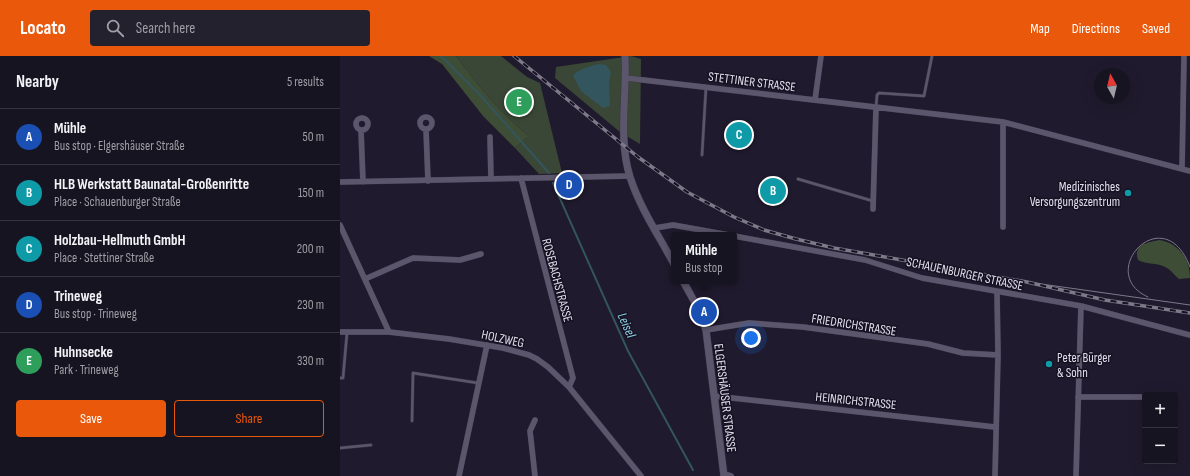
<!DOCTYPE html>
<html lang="en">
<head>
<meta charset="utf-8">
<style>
  :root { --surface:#171422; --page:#24212f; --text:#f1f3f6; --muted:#9e9ea5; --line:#363340; --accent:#ea580c }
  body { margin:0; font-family:"Sofia Sans Condensed",sans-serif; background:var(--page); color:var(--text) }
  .controls { position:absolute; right:12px; bottom:12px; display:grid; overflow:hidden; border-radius:4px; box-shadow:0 4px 16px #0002 }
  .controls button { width:36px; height:36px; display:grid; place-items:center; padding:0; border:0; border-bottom:1px solid var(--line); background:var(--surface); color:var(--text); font:20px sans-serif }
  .compass { position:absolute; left:754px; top:12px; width:36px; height:36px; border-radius:50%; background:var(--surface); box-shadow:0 4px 16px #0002; rotate:352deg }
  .you { position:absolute; left:411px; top:282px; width:14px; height:14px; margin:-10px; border:3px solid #fff; border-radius:50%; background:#1a73e8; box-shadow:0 0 0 6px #1a73e833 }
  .badge { display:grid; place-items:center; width:26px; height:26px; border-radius:50%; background:var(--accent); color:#fff; font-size:13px; font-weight:700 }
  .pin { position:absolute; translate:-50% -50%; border:2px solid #fff; box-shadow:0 1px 4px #0006 }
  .popup { position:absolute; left:331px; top:176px; width:66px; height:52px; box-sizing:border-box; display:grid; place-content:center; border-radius:4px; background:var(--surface); filter:drop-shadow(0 1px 3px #0005); font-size:13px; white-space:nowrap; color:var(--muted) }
  .popup b { font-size:15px; color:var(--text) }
  .popup::after { content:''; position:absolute; left:50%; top:100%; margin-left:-8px; border:8px solid transparent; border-top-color:var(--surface) }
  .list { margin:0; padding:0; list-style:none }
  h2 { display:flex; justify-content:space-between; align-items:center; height:52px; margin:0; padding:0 16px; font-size:17px }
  h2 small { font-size:13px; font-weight:400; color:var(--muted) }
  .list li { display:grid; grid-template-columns:26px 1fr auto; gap:12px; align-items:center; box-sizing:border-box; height:56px; padding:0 16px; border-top:1px solid var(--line) }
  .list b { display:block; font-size:15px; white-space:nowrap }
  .list p { margin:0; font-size:13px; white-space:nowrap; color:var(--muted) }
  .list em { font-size:13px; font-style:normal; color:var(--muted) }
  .actions { display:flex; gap:8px; padding:12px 16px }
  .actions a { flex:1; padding:9px 0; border:1px solid var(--accent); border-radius:4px; text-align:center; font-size:14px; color:var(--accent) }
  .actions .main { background:var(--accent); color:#fff }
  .icon { flex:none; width:22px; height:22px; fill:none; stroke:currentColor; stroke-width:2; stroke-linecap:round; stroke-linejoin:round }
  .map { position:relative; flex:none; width:850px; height:420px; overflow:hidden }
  header { display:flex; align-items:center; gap:24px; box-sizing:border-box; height:56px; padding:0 20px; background:var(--accent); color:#fff }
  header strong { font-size:19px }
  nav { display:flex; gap:22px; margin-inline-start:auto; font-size:14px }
  .search { width:280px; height:36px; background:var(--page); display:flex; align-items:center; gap:10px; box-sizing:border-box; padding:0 14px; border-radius:4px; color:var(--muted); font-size:15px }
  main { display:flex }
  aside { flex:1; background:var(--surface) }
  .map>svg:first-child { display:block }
  .green { fill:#3b4736 }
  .forest { fill:#3e4d36 }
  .water { fill:#33555e }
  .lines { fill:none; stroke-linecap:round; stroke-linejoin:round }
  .stream { stroke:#33555e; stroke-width:2 }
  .service-casing { stroke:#393545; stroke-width:3.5 }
  .minor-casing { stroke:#393545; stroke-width:6 }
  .tertiary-casing { stroke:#393545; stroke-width:8 }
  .service { stroke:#5b566c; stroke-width:2.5 }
  .minor { stroke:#5b566c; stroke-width:5.5 }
  .tertiary { stroke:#5b566c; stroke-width:7 }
  .tram { stroke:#7d7989; stroke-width:1 }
  .rail-casing { stroke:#7d7989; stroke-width:3.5 }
  .rail { stroke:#161123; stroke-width:2; stroke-dasharray:6; stroke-linecap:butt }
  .culture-dot { fill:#0f9aa8; stroke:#161123; stroke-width:1.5 }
  .labels { text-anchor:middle; stroke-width:3; stroke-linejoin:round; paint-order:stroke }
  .street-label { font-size:13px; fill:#e2dfed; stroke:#161123 }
  .poi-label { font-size:13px; fill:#e2dfed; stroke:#161123; text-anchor:end }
  .water-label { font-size:14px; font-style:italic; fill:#8ccee2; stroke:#161123 }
</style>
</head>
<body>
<header>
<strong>Locato</strong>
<div class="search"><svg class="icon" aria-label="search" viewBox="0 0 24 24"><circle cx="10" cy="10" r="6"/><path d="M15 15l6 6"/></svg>Search here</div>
<nav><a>Map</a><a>Directions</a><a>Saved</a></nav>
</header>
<main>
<aside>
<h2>Nearby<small>5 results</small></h2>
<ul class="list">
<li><span class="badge" style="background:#1a4fb4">A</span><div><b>Mühle</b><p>Bus stop · Elgershäuser Straße</p></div><em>50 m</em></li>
<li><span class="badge" style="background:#0f9aa8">B</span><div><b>HLB Werkstatt Baunatal-Großenritte</b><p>Place · Schauenburger Straße</p></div><em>150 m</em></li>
<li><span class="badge" style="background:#0f9aa8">C</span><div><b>Holzbau-Hellmuth GmbH</b><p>Place · Stettiner Straße</p></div><em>200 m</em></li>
<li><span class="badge" style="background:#1a4fb4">D</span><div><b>Trineweg</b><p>Bus stop · Trineweg</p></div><em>230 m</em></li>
<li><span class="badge" style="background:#2e9e5b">E</span><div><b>Huhnsecke</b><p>Park · Trineweg</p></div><em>330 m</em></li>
</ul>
<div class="actions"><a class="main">Save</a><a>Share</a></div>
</aside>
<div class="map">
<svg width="850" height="420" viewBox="0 0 850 420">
  <rect width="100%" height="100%" fill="#1f1a2d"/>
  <!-- green -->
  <path class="green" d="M116 0H161L187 21 200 27 222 117 199 118 175 92 189 80C160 57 138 29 116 0Z
    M291 0 301 3 300 88 280 76 215 22 216 11Z"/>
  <!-- forest -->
  <path class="forest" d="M89 0H116C138 29 160 57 189 80L175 92 143 60 102 8Z
    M819 184C838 187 850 202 850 222L839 223C835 220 831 214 827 212 818 206 807 209 798 204 793 188 807 187 819 184Z"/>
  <!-- water -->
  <path class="water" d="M258 8 266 9 271 16 269 27 270 50 263 52 241 35 233 20C239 12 249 11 258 8Z"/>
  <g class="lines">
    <!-- stream -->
    <path class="stream" d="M101 0 141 40 209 117
      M213 127 288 295 353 414"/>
    <defs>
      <path id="service" d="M536 52 537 39 539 37 584 40 592 0
        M362 99 366 31
        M458 123 533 145
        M0 322H3L7 277
        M72 365 73 317 138 327
        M0 392 31 389"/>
      <path id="minor" d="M286 22 663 66 850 115
        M475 44 481 0
        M80 67a6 6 0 1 1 12 0a6 6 0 1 1-12 0Z
        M16 68a6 6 0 1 1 12 0a6 6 0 1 1-12 0Z
        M663 66V171
        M86 73 88 125
        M21 74 23 126
        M150 81 151 123
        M842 113 844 0
        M181 122 233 322 229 331
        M0 126 290 120
        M533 153 536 52
        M0 169 49 276 109 283 163 292 189 299 197 303 208 311 229 331 301 420
        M315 172 333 169 389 179
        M394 180 525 204 582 222 741 250 850 279
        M25 223 73 202 120 204 141 198
        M366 274 409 267 463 271 588 288 623 297 658 299
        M0 276H49
        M374 340 655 371
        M738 341H805
        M195 364 190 375 195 420
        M384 418 391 420
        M119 420 147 289
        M655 420 658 299 657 236
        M736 420 741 250"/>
      <path id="tertiary" d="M285 0C287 40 278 83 290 121 300 152 319 180 334 208
        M343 225 359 254 366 274 384 420"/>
    </defs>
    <!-- service casing -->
    <use href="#service" class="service-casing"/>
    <!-- minor casing -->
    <use href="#minor" class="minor-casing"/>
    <!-- tertiary casing -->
    <use href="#tertiary" class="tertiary-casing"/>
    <!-- service -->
    <use href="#service" class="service"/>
    <!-- minor -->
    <use href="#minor" class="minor"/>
    <!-- tertiary -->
    <use href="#tertiary" class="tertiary"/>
    <!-- tram -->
    <path class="tram" d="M687 226 850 249
      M808 241C754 217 824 141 850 211"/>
    <defs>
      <path id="rail" d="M174 0 298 101 347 136 394 161 424 174 456 183 494 192 687 226 765 244 850 257"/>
    </defs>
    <!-- rail casing -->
    <use href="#rail" class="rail-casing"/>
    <!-- rail -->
    <use href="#rail" class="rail"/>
  </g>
  <!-- markers -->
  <g class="culture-dot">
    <circle cx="788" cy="137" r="4"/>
    <circle cx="709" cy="308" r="4"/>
  </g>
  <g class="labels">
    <!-- street labels -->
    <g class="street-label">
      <text transform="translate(412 25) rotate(7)" y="5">STETTINER STRASSE</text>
      <text transform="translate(625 217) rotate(12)" y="5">SCHAUENBURGER STRASSE</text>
      <text transform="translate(218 224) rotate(75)" y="5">ROSEBACHSTRASSE</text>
      <text transform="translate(514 268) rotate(9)" y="5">FRIEDRICHSTRASSE</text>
      <text transform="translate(163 282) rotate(12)" y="5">HOLZWEG</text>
      <text transform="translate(386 342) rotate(83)" y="5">ELGERSHÄUSER STRASSE</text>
      <text transform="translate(516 344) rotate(6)" y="5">HEINRICHSTRASSE</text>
    </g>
    <!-- poi labels -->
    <g class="poi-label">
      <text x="780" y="135">Medizinisches<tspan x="780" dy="15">Versorgungszentrum</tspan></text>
      <text x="717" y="306" text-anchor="start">Peter Bürger<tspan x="717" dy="15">&amp; Sohn</tspan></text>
    </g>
    <!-- water labels -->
    <g class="water-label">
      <text transform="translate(287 269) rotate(66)" y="5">Leisel</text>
    </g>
  </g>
</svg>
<div class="controls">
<button>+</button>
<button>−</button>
</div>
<svg class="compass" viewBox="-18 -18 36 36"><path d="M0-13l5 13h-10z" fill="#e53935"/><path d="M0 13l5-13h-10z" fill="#9e9ea5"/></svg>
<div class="you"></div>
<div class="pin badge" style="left:364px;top:256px;background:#1a4fb4">A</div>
<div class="popup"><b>Mühle</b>Bus stop</div>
<div class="pin badge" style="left:433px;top:135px;background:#0f9aa8">B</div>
<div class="pin badge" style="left:399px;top:79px;background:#0f9aa8">C</div>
<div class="pin badge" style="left:229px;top:129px;background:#1a4fb4">D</div>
<div class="pin badge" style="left:179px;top:46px;background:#2e9e5b">E</div>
</div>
</main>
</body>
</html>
